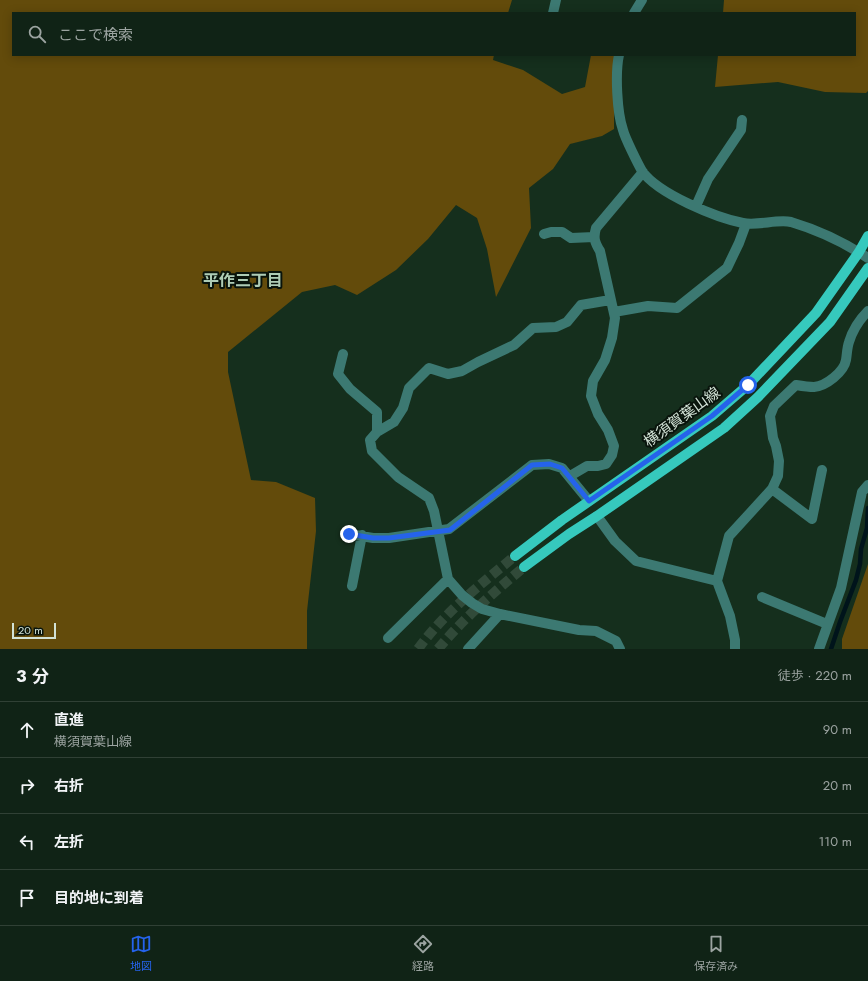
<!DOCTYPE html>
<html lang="ja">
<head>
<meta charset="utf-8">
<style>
  :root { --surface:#102316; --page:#192b1f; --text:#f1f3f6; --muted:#9ca4a1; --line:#304035; --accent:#2563eb }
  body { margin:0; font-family:Jost,"Noto Sans JP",sans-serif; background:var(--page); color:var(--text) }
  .scale { position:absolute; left:12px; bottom:10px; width:44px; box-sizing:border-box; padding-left:4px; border:2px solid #d2e2d6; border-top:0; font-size:11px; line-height:14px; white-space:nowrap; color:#d2e2d6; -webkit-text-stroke:3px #09140c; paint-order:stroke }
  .stop { position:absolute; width:12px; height:12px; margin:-9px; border:3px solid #2563eb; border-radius:50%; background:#fff }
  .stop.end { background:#2563eb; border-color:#fff; box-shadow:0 1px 4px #0008 }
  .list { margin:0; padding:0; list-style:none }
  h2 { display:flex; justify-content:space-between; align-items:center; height:52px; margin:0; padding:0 16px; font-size:17px }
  h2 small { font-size:13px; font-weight:400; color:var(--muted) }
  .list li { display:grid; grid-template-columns:26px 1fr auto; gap:12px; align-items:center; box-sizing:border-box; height:56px; padding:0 16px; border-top:1px solid var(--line) }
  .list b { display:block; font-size:15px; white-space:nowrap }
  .list p { margin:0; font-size:13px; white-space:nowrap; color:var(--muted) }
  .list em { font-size:13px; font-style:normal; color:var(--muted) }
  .icon { flex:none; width:22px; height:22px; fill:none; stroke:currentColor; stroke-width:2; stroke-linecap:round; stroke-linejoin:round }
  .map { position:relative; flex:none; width:868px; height:649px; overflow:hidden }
  .search { position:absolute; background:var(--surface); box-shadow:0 2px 10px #0003; left:12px; right:12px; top:12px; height:44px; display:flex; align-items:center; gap:10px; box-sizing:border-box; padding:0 14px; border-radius:0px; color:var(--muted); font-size:15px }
  .sheet { height:276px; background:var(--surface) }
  nav { display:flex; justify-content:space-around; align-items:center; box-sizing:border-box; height:56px; border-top:1px solid var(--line); background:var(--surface); font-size:11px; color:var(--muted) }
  nav a { display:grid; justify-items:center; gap:2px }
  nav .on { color:var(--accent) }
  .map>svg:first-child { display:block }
  .forest { fill:#634b0b }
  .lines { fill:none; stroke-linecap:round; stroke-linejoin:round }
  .stream { stroke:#00141b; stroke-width:4.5 }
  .major-tunnel { stroke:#314a39; stroke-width:10; stroke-dasharray:10 5; stroke-linecap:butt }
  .minor { stroke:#3c7972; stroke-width:10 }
  .major { stroke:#36c9bd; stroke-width:10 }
  .route { stroke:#2563eb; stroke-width:5 }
  .labels { text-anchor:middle; stroke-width:4; stroke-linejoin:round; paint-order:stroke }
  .street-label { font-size:15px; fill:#d2e2d6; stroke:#09140c }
  .neighbourhood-label { font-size:16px; font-weight:bold; fill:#aeccb5; stroke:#09140c }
</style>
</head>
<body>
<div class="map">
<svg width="868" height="649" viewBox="0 0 868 649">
  <rect width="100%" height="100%" fill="#152f1d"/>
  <!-- forest -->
  <path class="forest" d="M0 0H512L508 13H13V55H494L493 60 523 70 562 94 585 87 591 55H614V129L602 136 570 144 553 169 529 188 531 228 496 297 487 249 477 218 456 205 428 239 396 270 357 295 335 285 302 292 228 352V372L251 480 276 482 315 498 316 531 307 611V649H0Z
    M724 0H868V91L866 93 825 92 778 82 715 87 718 55H855V13H723Z
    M868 564V649H842V639Z"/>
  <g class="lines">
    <!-- stream -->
    <path class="stream" d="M831 649 840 622 856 580 860 564 861 549 867 528 868 508"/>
    <!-- major-tunnel -->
    <path class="major-tunnel" d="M418 649C444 613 481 584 515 556
      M438 649C464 618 493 593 524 567"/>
    <!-- minor -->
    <path class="minor" d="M553 13 556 0
      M634 13 642 0
      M619 55C615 73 617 113 623 130 625 138 638 164 642 171 658 194 717 218 743 223 758 226 777 219 791 222 818 230 845 243 868 258
      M696 206 708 179 741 130 742 120
      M544 234 551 232H562L571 238 594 237
      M614 312 648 306 677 308 727 268 739 243 746 224
      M343 354 338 374 350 389 377 412V432L370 440 372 451 398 477 429 498 434 511 448 579 462 595 472 603 482 609 500 614 579 630 596 631 616 641 620 649
      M377 432 394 422 403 408 409 388 429 368 448 374 462 371 478 362 514 345 533 328 556 327 567 322 581 305 610 300
      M570 476 587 466H598L606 464 612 455 614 446 608 430 598 414 591 396 593 381 605 360 612 338 615 318 600 251C595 243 593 238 596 228L643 172
      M772 489 812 519 822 470
      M597 516 615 541 636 561 717 581
      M349 534 373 538H389L449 529 532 465 549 464 562 468 589 501
      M352 586 362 535
      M762 597 827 624
      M388 638 448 579
      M468 649 500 614
      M735 649V640L730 616 717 581 729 536 772 489 778 476 779 461 776 446 773 438 770 416 774 406 796 385C802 386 808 387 814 387 826 386 844 372 846 360 847 354 847 348 849 342 853 329 859 320 868 311
      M819 649 841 588 862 492 868 485"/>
    <!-- major -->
    <path class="major" d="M515 556 562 520 712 416 748 385 816 313 859 252 868 236
      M524 567 569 534 597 516 724 428 758 397 830 322 868 268"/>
  </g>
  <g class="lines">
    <!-- route -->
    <path class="route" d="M349 534 373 538H389L450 530 532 465 550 464 562 468 589 501 712 416 748 385"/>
  </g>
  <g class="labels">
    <!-- street labels -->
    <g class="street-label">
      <text transform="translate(682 417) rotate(-36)" y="5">横須賀葉山線</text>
    </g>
    <!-- neighbourhood labels -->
    <g class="neighbourhood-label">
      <text x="243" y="286">平作三丁目</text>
    </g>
  </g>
</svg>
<div class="scale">20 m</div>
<div class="stop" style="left:748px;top:385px"></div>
<div class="stop end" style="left:349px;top:534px"></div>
<div class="search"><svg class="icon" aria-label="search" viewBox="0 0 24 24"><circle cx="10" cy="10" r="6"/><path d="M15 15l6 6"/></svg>ここで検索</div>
</div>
<section class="sheet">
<h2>3 分<small>徒歩 · 220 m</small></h2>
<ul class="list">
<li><svg class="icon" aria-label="ahead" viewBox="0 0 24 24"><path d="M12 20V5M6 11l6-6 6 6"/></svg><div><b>直進</b><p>横須賀葉山線</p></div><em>90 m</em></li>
<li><svg class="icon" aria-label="right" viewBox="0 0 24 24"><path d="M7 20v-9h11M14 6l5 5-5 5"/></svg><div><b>右折</b></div><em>20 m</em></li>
<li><svg class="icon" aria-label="left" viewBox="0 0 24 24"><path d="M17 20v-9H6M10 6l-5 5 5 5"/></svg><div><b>左折</b></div><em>110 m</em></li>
<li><svg class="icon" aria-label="arrive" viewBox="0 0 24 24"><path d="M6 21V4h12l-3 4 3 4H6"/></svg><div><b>目的地に到着</b></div></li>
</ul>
</section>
<nav>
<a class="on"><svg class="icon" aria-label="map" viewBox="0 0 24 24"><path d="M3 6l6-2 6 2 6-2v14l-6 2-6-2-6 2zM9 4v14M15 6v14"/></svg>地図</a>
<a><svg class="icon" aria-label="directions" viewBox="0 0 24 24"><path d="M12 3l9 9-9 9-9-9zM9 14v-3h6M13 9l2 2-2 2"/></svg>経路</a>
<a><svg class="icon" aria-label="saved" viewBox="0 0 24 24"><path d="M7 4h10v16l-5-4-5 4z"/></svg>保存済み</a>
</nav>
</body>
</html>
